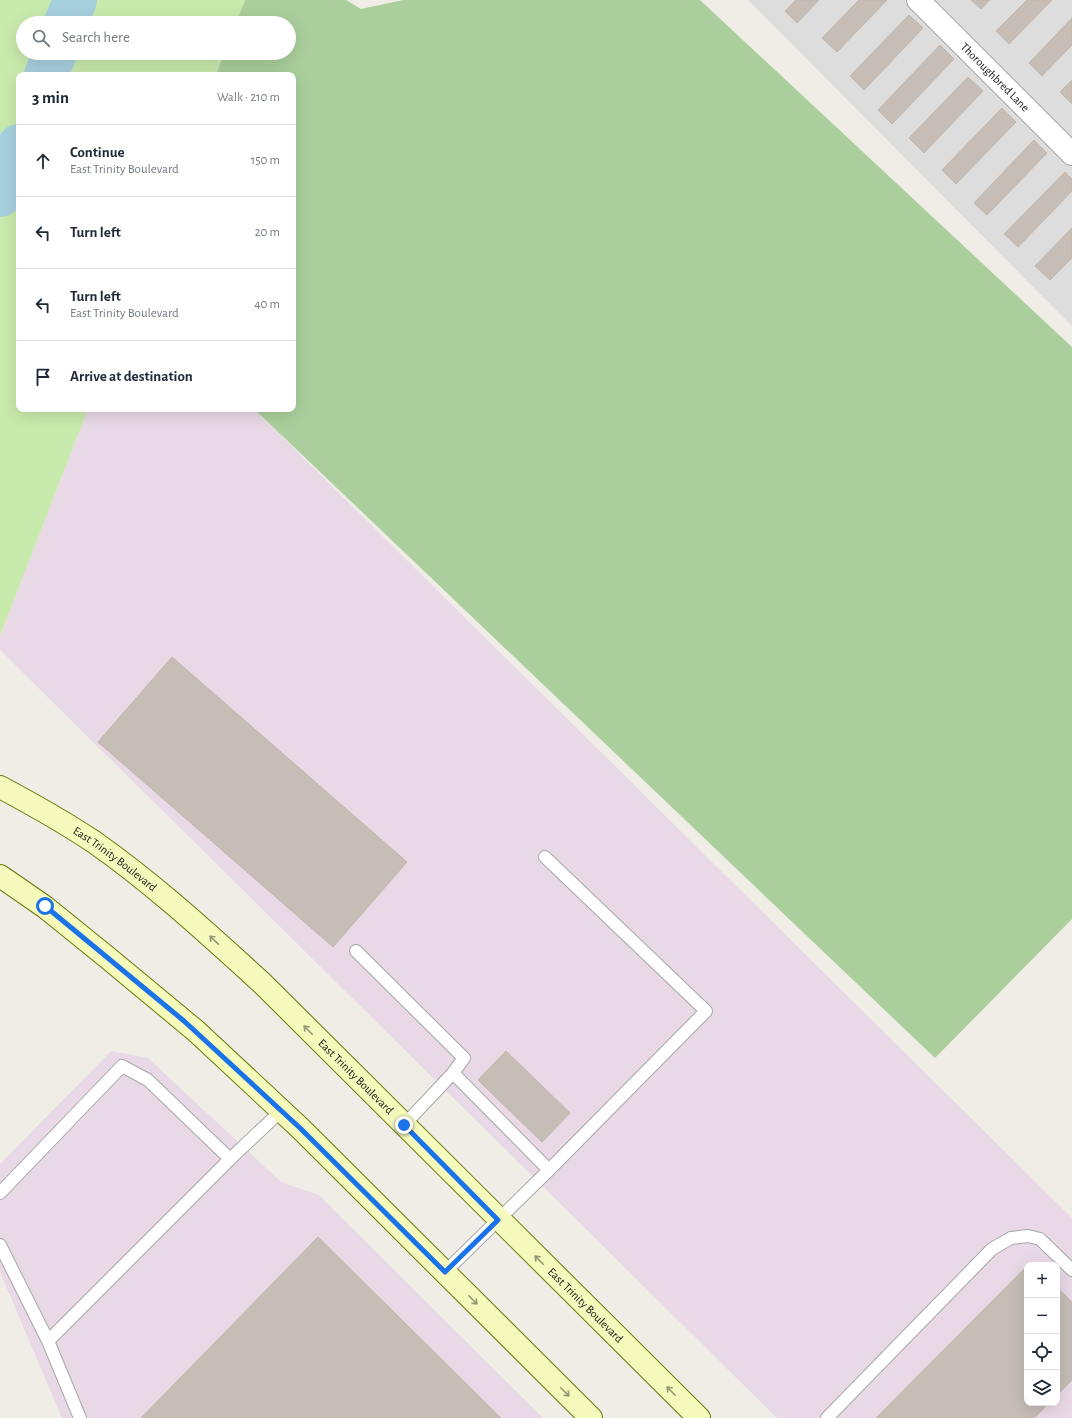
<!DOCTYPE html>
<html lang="en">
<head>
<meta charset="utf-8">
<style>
  :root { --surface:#fff; --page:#f2f2f3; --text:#1f2937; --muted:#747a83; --line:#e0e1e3 }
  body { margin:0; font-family:"Alegreya Sans",sans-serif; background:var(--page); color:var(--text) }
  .controls { position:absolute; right:12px; bottom:12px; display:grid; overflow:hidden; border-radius:8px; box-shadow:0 4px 16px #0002 }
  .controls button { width:36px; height:36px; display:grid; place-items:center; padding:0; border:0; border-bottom:1px solid var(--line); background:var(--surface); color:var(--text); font:20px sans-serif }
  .stop { position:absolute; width:12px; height:12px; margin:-9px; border:3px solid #1a73e8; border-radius:50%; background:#fff }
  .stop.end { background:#1a73e8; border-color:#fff; box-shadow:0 1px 4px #0008 }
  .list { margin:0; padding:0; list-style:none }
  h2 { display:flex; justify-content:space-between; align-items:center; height:52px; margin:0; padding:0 16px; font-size:17px }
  h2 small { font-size:13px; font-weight:400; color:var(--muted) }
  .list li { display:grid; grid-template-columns:26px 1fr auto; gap:12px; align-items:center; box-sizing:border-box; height:72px; padding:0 16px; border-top:1px solid var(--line) }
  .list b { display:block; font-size:15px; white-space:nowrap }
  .list p { margin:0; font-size:13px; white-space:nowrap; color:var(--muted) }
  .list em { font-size:13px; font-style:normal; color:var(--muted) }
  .icon { flex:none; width:22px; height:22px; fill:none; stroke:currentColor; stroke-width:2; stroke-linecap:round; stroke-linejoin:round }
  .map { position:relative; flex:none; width:1072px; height:1418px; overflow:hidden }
  .search { position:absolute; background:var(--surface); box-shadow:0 4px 16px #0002; left:16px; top:16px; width:280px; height:44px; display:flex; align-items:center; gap:10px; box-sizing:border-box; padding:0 14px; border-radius:22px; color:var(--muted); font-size:15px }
  .panel { position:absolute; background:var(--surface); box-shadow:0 4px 16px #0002; left:16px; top:72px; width:280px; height:340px; border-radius:8px }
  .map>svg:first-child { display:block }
  .residential { fill:#dedddd }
  .industrial { fill:#e9d9e6; fill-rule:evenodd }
  .grass { fill:#c9eaad }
  .forest { fill:#aacf9c }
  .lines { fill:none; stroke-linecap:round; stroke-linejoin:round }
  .river { stroke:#a7d0de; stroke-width:44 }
  .building { fill:#c5bdb6; stroke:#c2b5a9 }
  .service-casing { stroke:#a7a7a7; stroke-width:14 }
  .minor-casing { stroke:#a7a7a7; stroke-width:24 }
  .secondary-casing { stroke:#697806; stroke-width:24 }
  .service { stroke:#fff; stroke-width:12 }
  .minor { stroke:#fff; stroke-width:22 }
  .secondary { stroke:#f5f9bc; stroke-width:22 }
  .oneway { stroke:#959776 }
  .route { stroke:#1a73e8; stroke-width:5 }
  .labels { text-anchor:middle; stroke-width:3; stroke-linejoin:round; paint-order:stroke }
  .street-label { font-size:12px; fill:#202020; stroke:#fff }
</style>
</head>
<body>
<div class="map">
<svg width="1072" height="1418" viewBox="0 0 1072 1418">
  <rect width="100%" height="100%" fill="#f0ede7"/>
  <!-- residential -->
  <path class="residential" d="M748 0H1072V326Z"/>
  <!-- industrial -->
  <path class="industrial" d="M88 409H254L1072 1218V1418H777L0 650V636ZM1027 1265H1057V1403H1027Z
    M111 1051 148 1058 281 1182 319 1195 543 1418H62L0 1272V1164Z"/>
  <!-- grass -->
  <path class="grass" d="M0 0H245L236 23H23V53H224L216 75H19V409H88L0 636Z"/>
  <!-- forest -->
  <path class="forest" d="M245 0H346L361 9 403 0H700L1072 347V919L935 1058 254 409H293V75H216L224 53H289V23H236Z"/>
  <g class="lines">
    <!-- river -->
    <path class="river" d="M66 23 75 0
      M46 75 55 53
      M0 195 19 146"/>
  </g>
  <!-- building -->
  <path class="building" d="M796 0H819L797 23 785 11Z
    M859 0H887L837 52 822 38Z
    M971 0H990L981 9Z
    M1027 0H1052L1009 44 996 31Z
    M909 15 923 28 864 90 850 76Z
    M1072 18V45L1042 76 1029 63Z
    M940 45 954 59 892 124 878 110Z
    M968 77 983 91 924 153 909 138Z
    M1072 80V104L1060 92Z
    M1002 108 1016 122 956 184 942 170Z
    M1034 140 1047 153 987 215 974 203Z
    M1065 172 1072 179V191L1018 247 1004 234Z
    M1072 228V258L1050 280 1035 266Z
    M172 657 407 862 333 947 98 742Z
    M506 1051 570 1113 542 1142 478 1080Z
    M318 1237 501 1418H141Z
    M1027 1266V1403H1049L1034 1418H876Z
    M1057 1287 1072 1302V1380L1057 1395Z"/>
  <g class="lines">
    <defs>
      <path id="service" d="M545 857 706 1011 549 1170
        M356 951 464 1058 453 1073
        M404 1125 453 1073 549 1170 445 1272
        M0 1193 122 1066 148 1080 230 1159 282 1110
        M0 1245 48 1341 80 1418
        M48 1341 230 1159
        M827 1418 992 1249 1011 1238 1028 1236 1040 1239 1072 1270"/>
      <g id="minor">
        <path id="s1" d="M918 0 1072 154"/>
      </g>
      <g id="secondary">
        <path id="s2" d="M0 787C32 804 64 822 94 842 154 884 208 934 262 983L699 1418"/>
        <path d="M0 876 45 907 108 958 196 1031 300 1128 591 1418"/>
      </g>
    </defs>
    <!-- service casing -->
    <use href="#service" class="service-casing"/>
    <!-- minor casing -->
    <use href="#minor" class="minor-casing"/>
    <!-- secondary casing -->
    <use href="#secondary" class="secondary-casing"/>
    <!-- service -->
    <use href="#service" class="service"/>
    <!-- minor -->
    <use href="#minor" class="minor"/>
    <!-- secondary -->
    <use href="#secondary" class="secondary"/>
  </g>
  <!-- one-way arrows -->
  <defs><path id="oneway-shaft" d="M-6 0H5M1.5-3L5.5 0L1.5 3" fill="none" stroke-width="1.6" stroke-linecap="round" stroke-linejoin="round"/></defs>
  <g class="oneway">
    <use href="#oneway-shaft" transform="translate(214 940) rotate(-137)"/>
    <use href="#oneway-shaft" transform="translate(308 1030) rotate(-135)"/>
    <use href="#oneway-shaft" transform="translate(539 1260) rotate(-135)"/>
    <use href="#oneway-shaft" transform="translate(473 1300) rotate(45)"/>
    <use href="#oneway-shaft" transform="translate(671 1391) rotate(-135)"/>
    <use href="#oneway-shaft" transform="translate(565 1392) rotate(45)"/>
  </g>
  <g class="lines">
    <!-- route -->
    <path class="route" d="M45 906 184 1021 300 1128 445 1272 498 1220 404 1125"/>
  </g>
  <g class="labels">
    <!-- street labels -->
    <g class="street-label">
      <text dy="4" stroke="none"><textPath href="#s1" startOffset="109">Thoroughbred Lane</textPath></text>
      <text dy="4" stroke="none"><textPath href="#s2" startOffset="136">East Trinity Boulevard</textPath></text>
      <text dy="4" stroke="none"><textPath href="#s2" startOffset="461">East Trinity Boulevard</textPath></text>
      <text dy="4" stroke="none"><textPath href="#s2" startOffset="785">East Trinity Boulevard</textPath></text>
    </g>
  </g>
</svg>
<div class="controls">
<button>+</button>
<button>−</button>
<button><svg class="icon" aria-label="locate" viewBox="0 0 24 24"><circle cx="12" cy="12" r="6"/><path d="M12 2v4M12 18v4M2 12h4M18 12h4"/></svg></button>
<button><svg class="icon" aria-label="layers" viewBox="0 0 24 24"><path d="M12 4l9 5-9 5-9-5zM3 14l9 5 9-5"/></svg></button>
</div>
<div class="stop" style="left:45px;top:906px"></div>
<div class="stop end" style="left:404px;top:1125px"></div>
<div class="search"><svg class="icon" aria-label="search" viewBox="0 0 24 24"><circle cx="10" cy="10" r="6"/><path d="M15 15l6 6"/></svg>Search here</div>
<section class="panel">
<h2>3 min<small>Walk · 210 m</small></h2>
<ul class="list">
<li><svg class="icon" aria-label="ahead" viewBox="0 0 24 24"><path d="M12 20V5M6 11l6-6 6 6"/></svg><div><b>Continue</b><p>East Trinity Boulevard</p></div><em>150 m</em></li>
<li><svg class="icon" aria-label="left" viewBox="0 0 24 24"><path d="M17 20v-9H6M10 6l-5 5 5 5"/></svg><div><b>Turn left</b></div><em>20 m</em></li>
<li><svg class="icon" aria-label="left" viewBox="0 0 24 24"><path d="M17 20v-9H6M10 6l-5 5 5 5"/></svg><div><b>Turn left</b><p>East Trinity Boulevard</p></div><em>40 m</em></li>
<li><svg class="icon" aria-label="arrive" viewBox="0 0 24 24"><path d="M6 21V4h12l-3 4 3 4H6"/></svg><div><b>Arrive at destination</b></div></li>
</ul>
</section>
</div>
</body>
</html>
